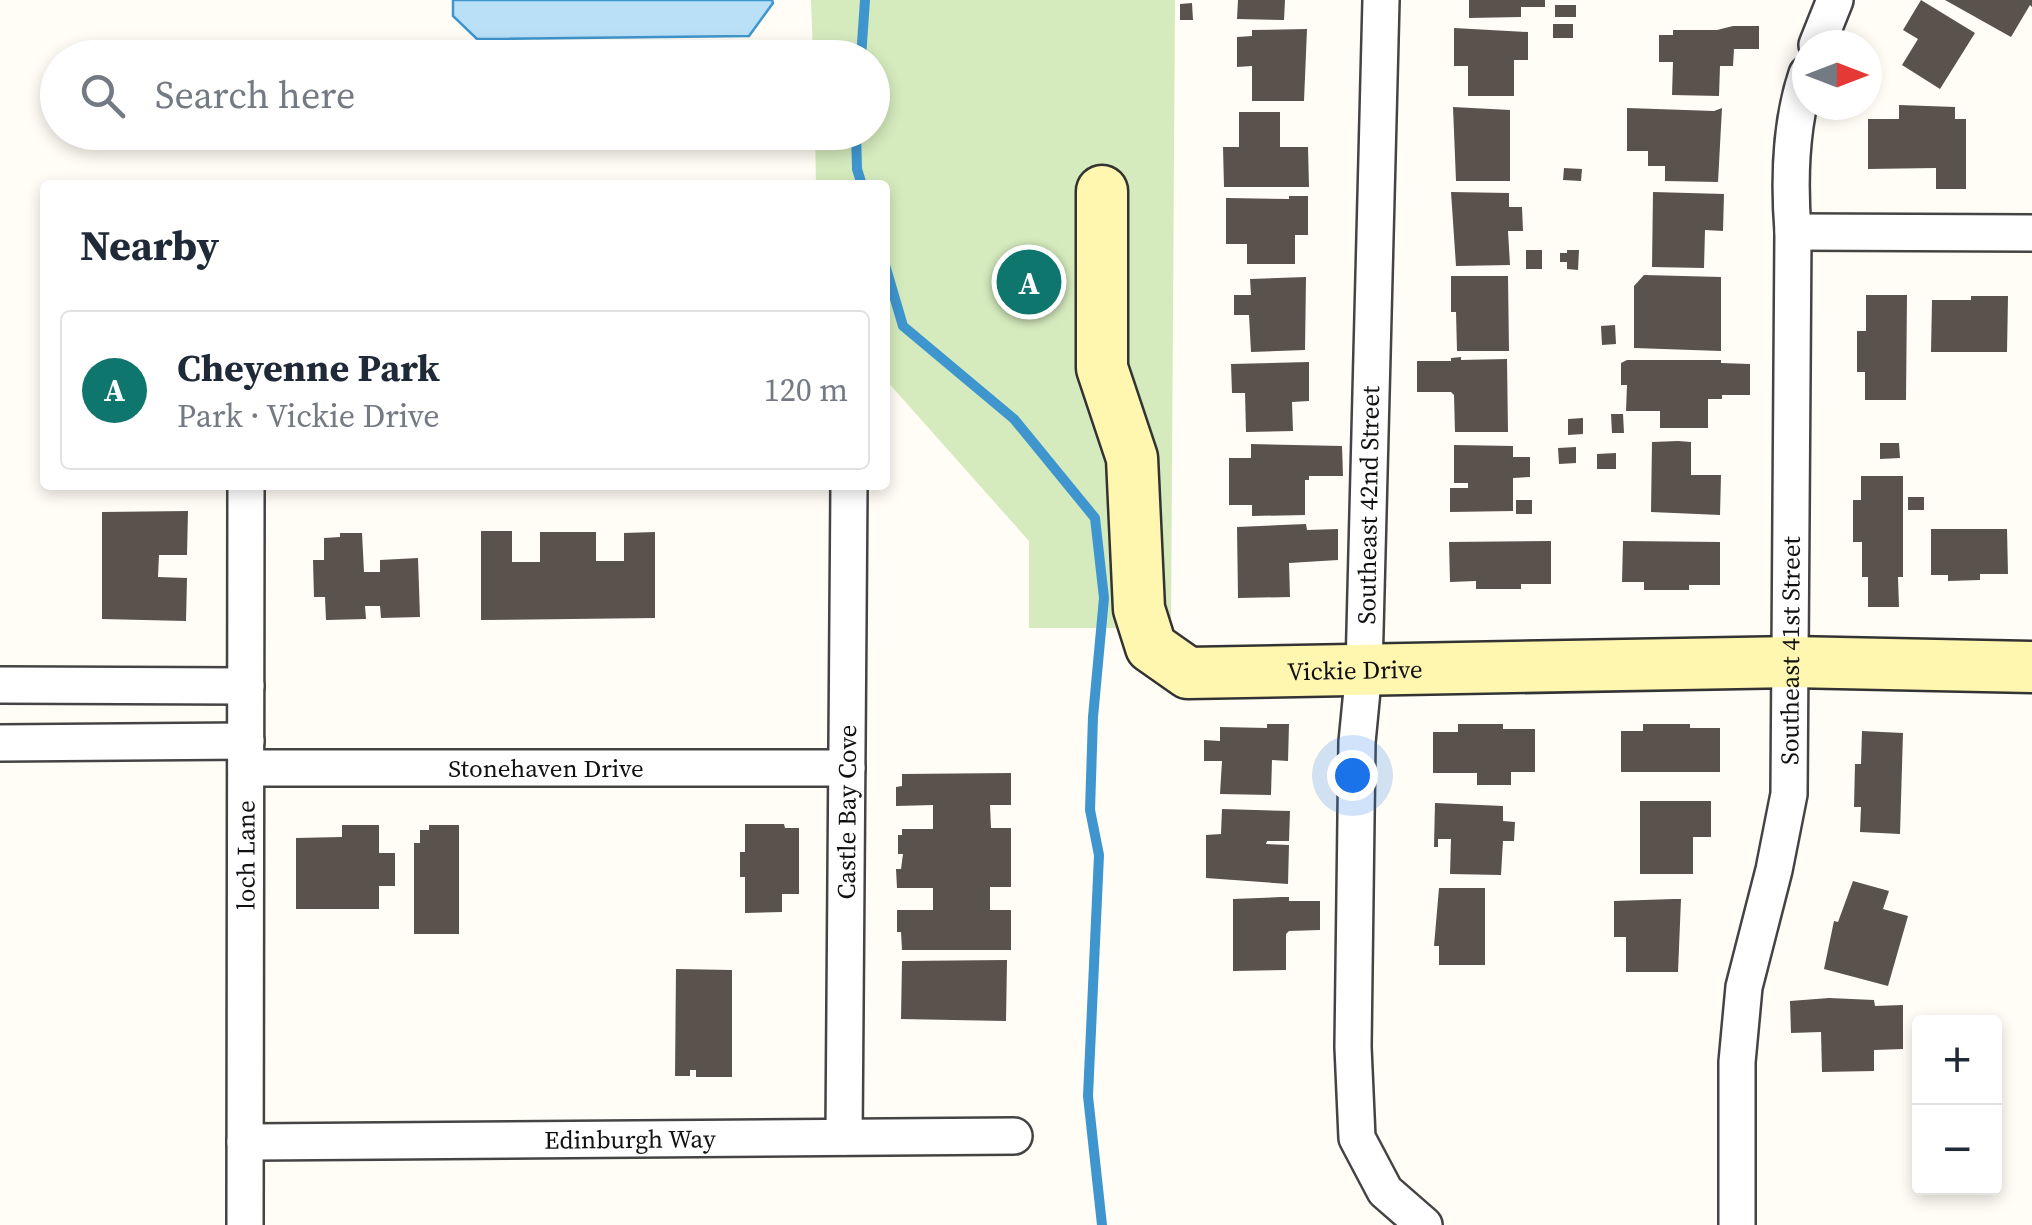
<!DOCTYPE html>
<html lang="en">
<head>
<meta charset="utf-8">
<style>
  :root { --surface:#fff; --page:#f2f2f3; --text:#1f2937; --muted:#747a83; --line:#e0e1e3; --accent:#0f766e }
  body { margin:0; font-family:"Source Serif 4",serif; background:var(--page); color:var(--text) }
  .controls { position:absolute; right:30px; bottom:30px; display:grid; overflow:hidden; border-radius:10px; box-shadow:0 5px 15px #0003 }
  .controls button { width:90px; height:90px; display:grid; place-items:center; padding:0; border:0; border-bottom:2px solid var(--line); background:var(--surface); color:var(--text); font:50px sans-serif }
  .compass { position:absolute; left:1792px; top:30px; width:90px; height:90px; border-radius:50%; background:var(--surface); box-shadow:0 5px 15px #0003; rotate:90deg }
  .you { position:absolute; left:1352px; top:775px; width:35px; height:35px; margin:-25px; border:8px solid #fff; border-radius:50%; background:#1a73e8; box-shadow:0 0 0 15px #1a73e833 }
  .badge { display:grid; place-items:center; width:65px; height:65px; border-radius:50%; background:var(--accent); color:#fff; font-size:32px; font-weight:700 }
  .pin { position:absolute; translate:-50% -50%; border:5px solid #fff; box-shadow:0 2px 10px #0006 }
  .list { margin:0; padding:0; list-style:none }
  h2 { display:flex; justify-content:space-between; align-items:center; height:130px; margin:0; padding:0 40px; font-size:42px }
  h2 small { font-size:32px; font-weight:400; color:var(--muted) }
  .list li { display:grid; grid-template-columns:65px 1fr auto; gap:30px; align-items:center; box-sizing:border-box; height:160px; margin:0 20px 20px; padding:0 20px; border:2px solid var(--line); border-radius:10px }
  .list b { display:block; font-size:38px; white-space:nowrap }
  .list p { margin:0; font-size:32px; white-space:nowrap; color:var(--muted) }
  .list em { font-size:32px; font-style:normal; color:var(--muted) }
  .icon { flex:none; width:55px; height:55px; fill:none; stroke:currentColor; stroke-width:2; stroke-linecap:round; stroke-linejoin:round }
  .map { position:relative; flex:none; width:2032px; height:1225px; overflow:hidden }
  .search { position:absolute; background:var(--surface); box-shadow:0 5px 15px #0003; left:40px; top:40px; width:850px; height:110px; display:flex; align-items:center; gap:25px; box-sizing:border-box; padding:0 35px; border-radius:55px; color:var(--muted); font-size:38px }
  .panel { position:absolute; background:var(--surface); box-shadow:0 5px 15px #0003; left:40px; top:180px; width:850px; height:310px; border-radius:10px }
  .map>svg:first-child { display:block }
  .green { fill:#d5ebbd }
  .water { fill:#b9e0f7; stroke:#3f96cf; stroke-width:2.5 }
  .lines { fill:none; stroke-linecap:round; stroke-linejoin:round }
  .stream { stroke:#3f96cf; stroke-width:10 }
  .building { fill:#5a524d }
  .street-casing { stroke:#444; stroke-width:40 }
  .secondary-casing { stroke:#333; stroke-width:55 }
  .street { stroke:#fff; stroke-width:35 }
  .secondary { stroke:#fff6b0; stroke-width:50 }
  .labels { text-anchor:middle; stroke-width:10; stroke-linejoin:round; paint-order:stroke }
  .street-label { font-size:25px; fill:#111; stroke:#fff }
</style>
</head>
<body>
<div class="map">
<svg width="2032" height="1225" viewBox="0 0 2032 1225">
  <rect width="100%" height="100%" fill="#fffdf5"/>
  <!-- green -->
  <path class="green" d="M811 0H1175L1171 628H1029V541L885 379V185H816L815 133 872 132V58L813 57Z"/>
  <!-- water -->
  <path class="water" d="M453 0H772L773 3 749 36 477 39 453 16Z"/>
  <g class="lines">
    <!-- stream -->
    <path class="stream" d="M861 58 865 0
      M856 132 857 169 862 185
      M885 265 903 326 1014 419 1095 518 1104 598 1093 717 1090 810 1099 855 1088 1096 1102 1225"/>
  </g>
  <!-- building -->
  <path class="building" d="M1238 0H1285L1284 20 1237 19Z
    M1469 0H1545V7H1521V17L1469 18Z
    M1921 0 1975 33 1940 89 1902 65 1918 39 1903 30Z
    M1945 0H2032V7L2030 5 2011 37Z
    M1192 3 1193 20H1180V4Z
    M1555 5H1576V17H1555Z
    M1553 24H1573V38H1553Z
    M1733 26H1759V49H1734L1733 66H1720L1719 96 1672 95 1673 62H1659V35H1673V30H1717Z
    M1454 28 1528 32V60H1514V96H1468V66H1454Z
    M1307 29 1304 101H1252V66L1237 67V37L1252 36V30Z
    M1899 105 1955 107V119H1966V189H1936V168L1868 169V119H1899Z
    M1453 107 1510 110V181H1456Z
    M1627 108 1714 111 1722 108 1718 182 1665 181V166H1648V151H1627Z
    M1239 112H1280V147H1308L1309 187H1224L1223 147H1239Z
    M1564 168 1582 169 1581 181 1563 180Z
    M1451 192 1509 193V207H1522L1523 231H1508L1510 265 1456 266Z
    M1653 192 1724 194 1723 231 1705 230 1704 268 1652 267Z
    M1289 196H1308V235H1295V264H1247V244H1226V198L1289 199Z
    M1526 250H1542V269H1526Z
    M1567 250H1579L1578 270 1567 269V262H1560V253H1567Z
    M1644 275 1721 277V351L1634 348V286Z
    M1451 276H1508L1509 351H1457L1456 312H1451Z
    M1306 277 1305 350 1251 352 1249 315H1234V295H1251L1250 279Z
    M1866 295H1907L1906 400H1865V372H1857V331H1866Z
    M1971 296H2008L2007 352H1931L1932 300H1971Z
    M1615 325 1616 344 1602 345 1601 326Z
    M1461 357V360L1507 359 1508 432H1455L1454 395 1451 392H1417V361H1451V358Z
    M1627 360H1721V363L1750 364V395H1722V399H1708V428H1660V411H1626L1627 385H1621V363Z
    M1309 362V401L1292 402 1293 431 1246 432 1245 393H1232L1231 364Z
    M1611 414H1623L1624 433H1612Z
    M1583 418V434L1568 435V419Z
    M1678 441 1691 442V475H1721L1720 515 1651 512 1652 442Z
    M1880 443H1899L1900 458 1880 459Z
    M1251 444 1342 446 1343 476H1309V480H1305V515L1252 516V505H1229V458H1251Z
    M1454 445 1513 446V457H1530V477L1513 478V511L1450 512V488H1468V483H1454Z
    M1576 447V463L1559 464 1558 448Z
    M1616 453V469H1597V454Z
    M1861 476H1903V577H1898L1899 607H1868V577H1862V542H1853V500H1861Z
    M1908 497H1924V510H1908Z
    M1516 500H1532V514H1516Z
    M188 511 187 555H159L158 577 187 578 186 621 102 619V512Z
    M1306 524 1307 530 1338 529V560L1289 563 1290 597 1238 598 1237 527Z
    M1931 529H2007L2008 574H1980V580L1948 581V575H1931Z
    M481 531H512V562H540V532H596V561H624V533L655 532V618L481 620Z
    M340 533H362L364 572H380V560L418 558 420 617 381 618 380 606H365L366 619 326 620 325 597H314L313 560H324V538L340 537Z
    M1551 541V584H1521V589H1476V581L1450 582 1449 542Z
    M1623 541 1720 542V585H1689V590H1644V582H1622Z
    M1267 724H1289L1288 761 1272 760 1271 795 1220 794 1222 761H1204V740L1220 741V727L1267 728Z
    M1458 724H1503V729H1535V772H1511V785H1477V773H1433V732H1458Z
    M1643 724H1690V728H1720V772H1621V731H1643Z
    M1862 731 1903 733 1900 834 1860 832 1861 807H1854L1855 764H1861Z
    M1011 773V805H990L991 828H1011V887H990V910H1011V950H902L901 932H897V910H933V888H897L896 869H901L903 854H898V835H902V829H933V805L896 806V787L902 786V774Z
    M1640 801H1711V837H1693V874H1640Z
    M1435 803 1503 806V821L1515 822 1514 841H1503L1501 875 1450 874 1451 839H1438V847H1434Z
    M1222 809 1290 811 1289 841H1267L1266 844 1289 845 1288 884 1206 878V835L1221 834Z
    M745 824H784L785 828H799V894H782V912L745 913V877H740V852H745Z
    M342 825H379V853H395V886H379V909H296V838L342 837Z
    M429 825H459V934H414V843H420V830H429Z
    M1853 881 1889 891 1883 909 1908 916 1888 986 1824 969 1834 921 1838 922Z
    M1439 888H1485V965H1439V946H1434Z
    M1282 897H1289V901H1320V930L1289 931 1286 934V970L1233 971V899Z
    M1674 899H1681L1678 972H1626V937H1614V901Z
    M1007 960 1006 1021 901 1019 902 961Z
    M676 969 732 970V1077H696V1070H690V1076H675Z
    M1829 998 1874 1000 1875 1006 1903 1005V1049L1874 1050V1071L1822 1072 1821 1032 1791 1033 1790 1001Z"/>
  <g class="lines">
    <defs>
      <g id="street">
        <path d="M1381 0 1364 670 1357 742 1353 1047 1357 1138 1385 1191 1424 1225"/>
        <path d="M1817 45 1835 0"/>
        <path d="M1793 232 2032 233"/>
        <path d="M0 685 246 686"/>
        <path d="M0 743 246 741"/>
        <path id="s1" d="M246 768H847"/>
        <path id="s2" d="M844 1137 849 485"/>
        <path id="s3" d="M245 1142 1014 1136"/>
        <path id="s4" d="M245 1225 246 485"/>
        <path id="s5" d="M1737 1225V1062L1744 987 1774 870 1789 794 1793 232C1789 180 1790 124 1807 74"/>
      </g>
      <g id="secondary">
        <path id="s6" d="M1102 191V368L1132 458 1139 609 1151 647 1188 673 1791 662 2032 667"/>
      </g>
    </defs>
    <!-- street casing -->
    <use href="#street" class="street-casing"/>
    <!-- secondary casing -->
    <use href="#secondary" class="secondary-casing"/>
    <!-- street -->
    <use href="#street" class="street"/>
    <!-- secondary -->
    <use href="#secondary" class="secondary"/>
  </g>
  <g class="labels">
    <!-- street labels -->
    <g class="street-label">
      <text transform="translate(1368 505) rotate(-89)" y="9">Southeast 42nd Street</text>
      <text dy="9" stroke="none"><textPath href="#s5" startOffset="580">Southeast 41st Street</textPath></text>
      <text dy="9" stroke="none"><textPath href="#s6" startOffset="675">Vickie Drive</textPath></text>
      <text dy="9" stroke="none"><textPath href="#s1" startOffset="300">Stonehaven Drive</textPath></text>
      <text dy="9" stroke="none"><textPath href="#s2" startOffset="325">Castle Bay Cove</textPath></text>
      <text dy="9" stroke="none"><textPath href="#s4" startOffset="370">loch Lane</textPath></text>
      <text dy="9" stroke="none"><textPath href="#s3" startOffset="385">Edinburgh Way</textPath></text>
    </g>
  </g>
</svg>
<div class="controls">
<button>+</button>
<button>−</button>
</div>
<svg class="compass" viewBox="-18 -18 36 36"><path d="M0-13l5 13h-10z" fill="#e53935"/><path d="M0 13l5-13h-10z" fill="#747a83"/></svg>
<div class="you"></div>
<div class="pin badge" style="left:1029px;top:282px">A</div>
<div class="search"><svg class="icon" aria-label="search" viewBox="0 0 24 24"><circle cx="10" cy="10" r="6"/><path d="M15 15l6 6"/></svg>Search here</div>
<section class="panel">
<h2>Nearby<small></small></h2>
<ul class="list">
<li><span class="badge">A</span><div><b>Cheyenne Park</b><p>Park · Vickie Drive</p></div><em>120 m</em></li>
</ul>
</section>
</div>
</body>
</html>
